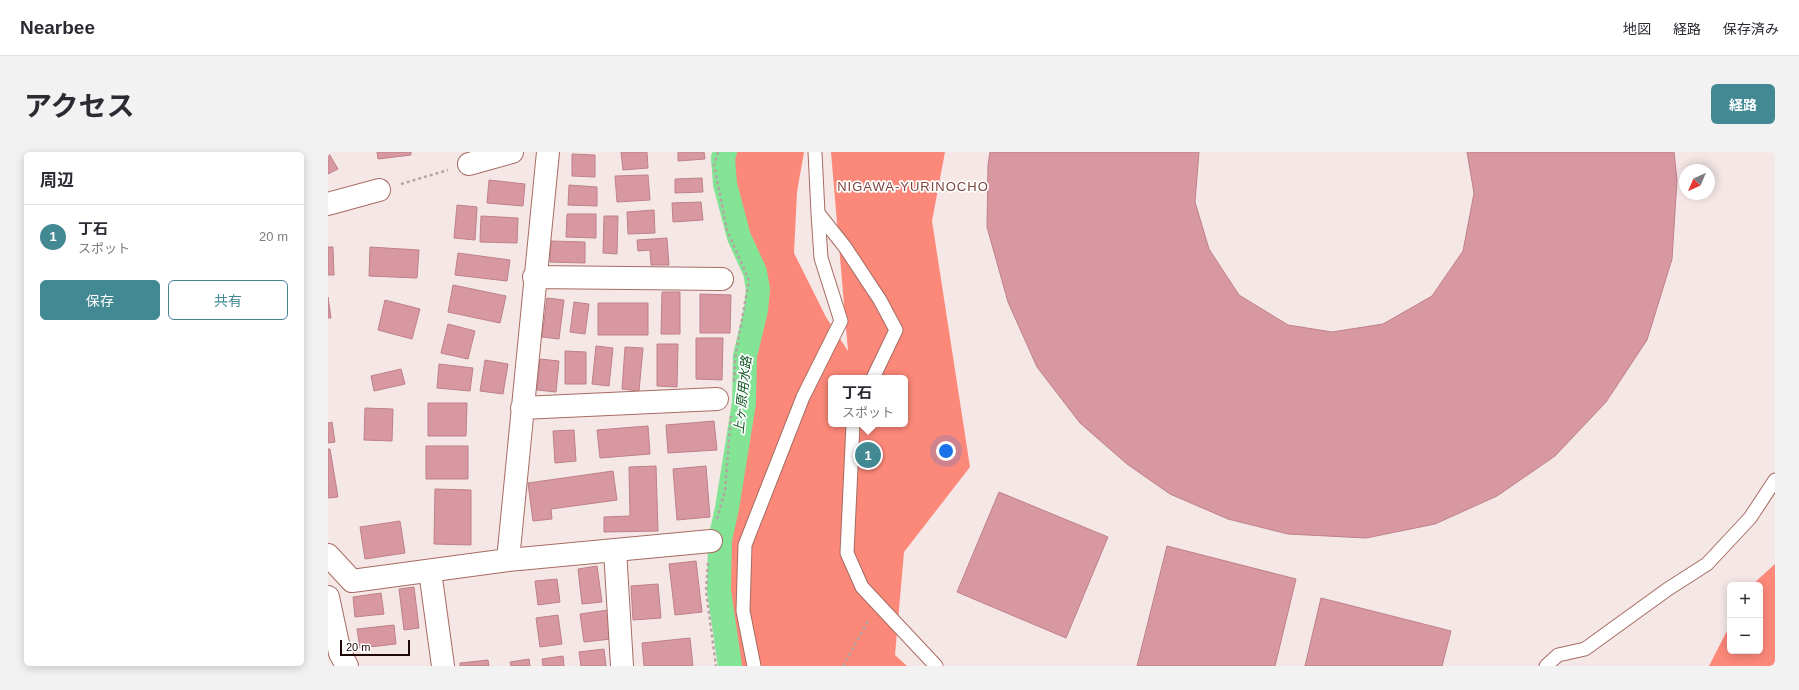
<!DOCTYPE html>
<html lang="ja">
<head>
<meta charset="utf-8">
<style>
  :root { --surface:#fff; --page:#f2f2f3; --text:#2b2b33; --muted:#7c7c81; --line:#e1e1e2; --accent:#438994 }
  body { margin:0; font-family:Arial,"Noto Sans JP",sans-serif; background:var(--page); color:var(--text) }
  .controls { position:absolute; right:12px; bottom:12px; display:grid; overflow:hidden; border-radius:6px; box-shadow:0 2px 10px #0003 }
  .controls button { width:36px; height:36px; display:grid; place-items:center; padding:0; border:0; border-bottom:1px solid var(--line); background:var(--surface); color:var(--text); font:20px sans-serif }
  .compass { position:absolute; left:1351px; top:12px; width:36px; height:36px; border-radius:50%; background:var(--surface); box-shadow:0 2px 10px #0003; rotate:224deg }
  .scale { position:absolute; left:12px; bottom:10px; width:70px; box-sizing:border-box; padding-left:4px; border:2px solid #1e0806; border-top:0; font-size:11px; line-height:14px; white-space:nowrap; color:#1e0806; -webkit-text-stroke:3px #fff; paint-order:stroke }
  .you { position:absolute; left:618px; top:299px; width:14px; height:14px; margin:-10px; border:3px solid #fff; border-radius:50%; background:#1a73e8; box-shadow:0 0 0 6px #1a73e833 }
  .badge { display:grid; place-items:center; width:26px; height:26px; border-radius:50%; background:var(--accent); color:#fff; font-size:13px; font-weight:700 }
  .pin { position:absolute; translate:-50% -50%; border:2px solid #fff; box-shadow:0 1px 4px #0006 }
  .popup { position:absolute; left:500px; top:223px; width:80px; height:52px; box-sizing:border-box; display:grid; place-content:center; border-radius:6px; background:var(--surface); filter:drop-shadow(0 1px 3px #0005); font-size:13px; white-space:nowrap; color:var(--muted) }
  .popup b { font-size:15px; color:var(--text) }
  .popup::after { content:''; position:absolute; left:50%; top:100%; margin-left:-8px; border:8px solid transparent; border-top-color:var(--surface) }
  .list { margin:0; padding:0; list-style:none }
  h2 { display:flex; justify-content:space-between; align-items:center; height:52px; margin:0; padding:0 16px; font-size:17px }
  h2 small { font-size:13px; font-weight:400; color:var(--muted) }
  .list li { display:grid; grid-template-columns:26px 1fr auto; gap:12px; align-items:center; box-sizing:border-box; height:64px; padding:0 16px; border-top:1px solid var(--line) }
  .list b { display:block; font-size:15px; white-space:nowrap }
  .list p { margin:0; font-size:13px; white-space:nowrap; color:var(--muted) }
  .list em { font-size:13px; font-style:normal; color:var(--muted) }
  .actions { display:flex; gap:8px; padding:12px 16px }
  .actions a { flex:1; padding:9px 0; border:1px solid var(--accent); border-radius:6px; text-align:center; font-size:14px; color:var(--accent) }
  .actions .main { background:var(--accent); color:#fff }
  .map { position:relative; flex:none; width:1447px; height:514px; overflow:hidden; border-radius:6px }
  header { display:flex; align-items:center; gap:24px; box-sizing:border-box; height:56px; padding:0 20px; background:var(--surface); border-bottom:1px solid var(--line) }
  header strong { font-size:19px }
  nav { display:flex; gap:22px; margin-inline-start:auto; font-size:14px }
  .intro { display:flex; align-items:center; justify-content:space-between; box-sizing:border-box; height:96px; padding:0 24px }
  h1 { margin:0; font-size:28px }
  .button { padding:10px 18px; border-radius:6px; background:var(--accent); color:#fff; font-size:14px; font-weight:700 }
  main { display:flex; gap:24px; padding:0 24px }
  aside { flex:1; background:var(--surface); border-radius:6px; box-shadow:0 2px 10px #0003 }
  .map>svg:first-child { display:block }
  .forest { fill:#fc8879; fill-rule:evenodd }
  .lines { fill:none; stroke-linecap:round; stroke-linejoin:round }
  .canal { stroke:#83e495; stroke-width:24 }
  .building { fill:#d898a2; stroke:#be808a }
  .lane-casing { stroke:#a66b62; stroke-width:15 }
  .street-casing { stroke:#a66b62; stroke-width:24 }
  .path { stroke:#b4a4a2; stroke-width:2.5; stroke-dasharray:3 3; stroke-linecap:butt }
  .lane { stroke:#fff; stroke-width:13 }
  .street { stroke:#fff; stroke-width:22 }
  .labels { text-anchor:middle; stroke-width:3.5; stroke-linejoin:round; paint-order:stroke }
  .neighbourhood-label { font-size:13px; letter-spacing:1px; fill:#7c453d; stroke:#fff }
  .water-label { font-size:13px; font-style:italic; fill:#115725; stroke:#fff }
</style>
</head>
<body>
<header>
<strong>Nearbee</strong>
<nav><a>地図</a><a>経路</a><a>保存済み</a></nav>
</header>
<div class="intro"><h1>アクセス</h1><a class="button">経路</a></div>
<main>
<aside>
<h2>周辺<small></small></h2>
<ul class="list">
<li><span class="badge">1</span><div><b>丁石</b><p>スポット</p></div><em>20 m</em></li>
</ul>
<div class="actions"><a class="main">保存</a><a>共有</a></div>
</aside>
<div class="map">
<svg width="1447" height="514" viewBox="0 0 1447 514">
  <rect width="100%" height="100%" fill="#f5e7e5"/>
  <!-- forest -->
  <path class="forest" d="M405 0H476L469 40 466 101 498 165 520 199 503 0H617L604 69 642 315 576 400 567 503 579 514H397L388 439 422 215 431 112 398 21ZM503 226H577V272H503Z
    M1447 412V514H1381L1402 473V499H1432V433H1424Z"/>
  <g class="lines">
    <!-- canal -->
    <path class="canal" d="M397 0 395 6 397 32 411 85 427 120 430 137 428 158 417 204 416 251 399 356 392 388 391 439 402 514"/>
  </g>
  <!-- building -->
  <path class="building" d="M0 0 10 17 0 22Z
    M49 0H83V3L50 7Z
    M293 0H319L320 16 295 18Z
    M350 0H376L377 7 350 9Z
    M662 0H871L867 50 881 97 911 143 960 173 1004 180 1055 172 1104 144 1135 99 1146 41 1139 0H1346L1349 28 1344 107 1319 188 1278 250 1227 304 1169 344 1107 372 1038 386 960 382 900 367 842 342 799 312 752 271 709 215 680 150 659 75 660 13Z
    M244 2 267 3V25L244 24Z
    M320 23 322 48 289 50 287 24Z
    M374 26 375 40 347 41V27Z
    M161 28 197 32 195 54 159 51Z
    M241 33 269 35V54L240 53Z
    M373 50 375 68 345 70 344 51Z
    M129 53 149 55 147 88 126 86Z
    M326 58 327 81 300 82 299 60Z
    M239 62H268V86L238 85Z
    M153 64 190 66 189 91 152 90Z
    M276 64H290L289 102 275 101Z
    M339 86 341 113H323L322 98 310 99 309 88Z
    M223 89 257 90V111L222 110Z
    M0 95H5L6 123H0Z
    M42 95 91 98 89 126 41 124Z
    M130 101 182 108 179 129 127 123Z
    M125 133 178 144 172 171 120 160Z
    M334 140H352V182H333Z
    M372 142 403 143 402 181H372Z
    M0 145 3 166H0Z
    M219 146 236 148 231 187 214 185Z
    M57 148 92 157 84 187 50 178Z
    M246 150 261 152 257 182 242 180Z
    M270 151H320V183H270Z
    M120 172 147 179 140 207 113 201Z
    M368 186H395L394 228 368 227Z
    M329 192H350L349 235 329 234Z
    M268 194 285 196 281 234 264 232Z
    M297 195 315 196 311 239 294 237Z
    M237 199 258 200V232H237Z
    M212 207 231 209 228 240 209 238Z
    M157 208 180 212 175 242 152 239Z
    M111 212 145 216 142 239 109 236Z
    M73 217 77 232 46 239 43 224Z
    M100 251H139L138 284H100Z
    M37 256 65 257 64 289 36 288Z
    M386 269 389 298 340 301 338 273Z
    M4 270 7 290 0 291V271Z
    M320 274 322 302 272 306 269 278Z
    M246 278 248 309 227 311 225 279Z
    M98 294H140V327H98Z
    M0 297H2L10 345 0 346Z
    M328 314 330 379 276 380V365L302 364 301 315Z
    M378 314 382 365 349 368 345 317Z
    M285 319 289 348 223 357 224 367 205 369 200 331Z
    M107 337 143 338V393L106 392Z
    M671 340 780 385 738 486 629 440Z
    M72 369 77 401 37 407 32 375Z
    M839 394 968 427 947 514H809Z
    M368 409 374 460 347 463 341 412Z
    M269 414 274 450 254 452 250 417Z
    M229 427 232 450 210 453 207 429Z
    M330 432 333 466 305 468 303 434Z
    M86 435 91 476 76 478 71 437Z
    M53 441 56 462 27 465 25 445Z
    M993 446 1123 479 1114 514H977Z
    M280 458 283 487 256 490 252 462Z
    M230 463 234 492 212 495 208 466Z
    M66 473 68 492 32 496 29 477Z
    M362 486 365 514H316L314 491Z
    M276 497 278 514H253L251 500Z
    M235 504 236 514H215L214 507Z
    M201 507 202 514H183L182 510Z
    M160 508 161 514H132V511Z"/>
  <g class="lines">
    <defs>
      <path id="lane" d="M487 0 490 61 517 95 552 148 568 178 545 226
        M525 272 519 401 534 435 608 514
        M426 514 415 459 417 393 475 245 513 169 493 106 490 61
        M1218 514 1230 503 1257 497 1340 437 1379 412 1422 366 1447 328"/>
      <path id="street" d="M141 12 184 0
        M0 52 51 38
        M206 125 394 127
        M194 256 389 247
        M287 398 294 514
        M0 403 24 429 180 408 383 389
        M180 408 220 0
        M102 419 115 514
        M0 445 12 501 19 514"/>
    </defs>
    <!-- lane casing -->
    <use href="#lane" class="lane-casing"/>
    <!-- street casing -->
    <use href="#street" class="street-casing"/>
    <!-- path -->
    <path class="path" d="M390 0 386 13 399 78 421 128 407 207 406 231
      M73 32 120 18
      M389 367 397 339 403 264
      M380 411 378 439 388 514
      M515 514 540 469"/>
    <!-- lane -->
    <use href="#lane" class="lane"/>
    <!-- street -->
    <use href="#street" class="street"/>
  </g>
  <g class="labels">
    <!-- neighbourhood labels -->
    <g class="neighbourhood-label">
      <text x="585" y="39">NIGAWA-YURINOCHO</text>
    </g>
    <!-- water labels -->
    <g class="water-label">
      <text transform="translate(414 243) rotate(-84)" y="5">上ヶ原用水路</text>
    </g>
  </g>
</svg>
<div class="controls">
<button>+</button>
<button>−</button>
</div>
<svg class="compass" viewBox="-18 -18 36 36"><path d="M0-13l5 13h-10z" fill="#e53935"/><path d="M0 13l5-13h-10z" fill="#7c7c81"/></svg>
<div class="scale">20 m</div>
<div class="you"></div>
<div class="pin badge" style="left:540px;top:303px">1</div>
<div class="popup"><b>丁石</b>スポット</div>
</div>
</main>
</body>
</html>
